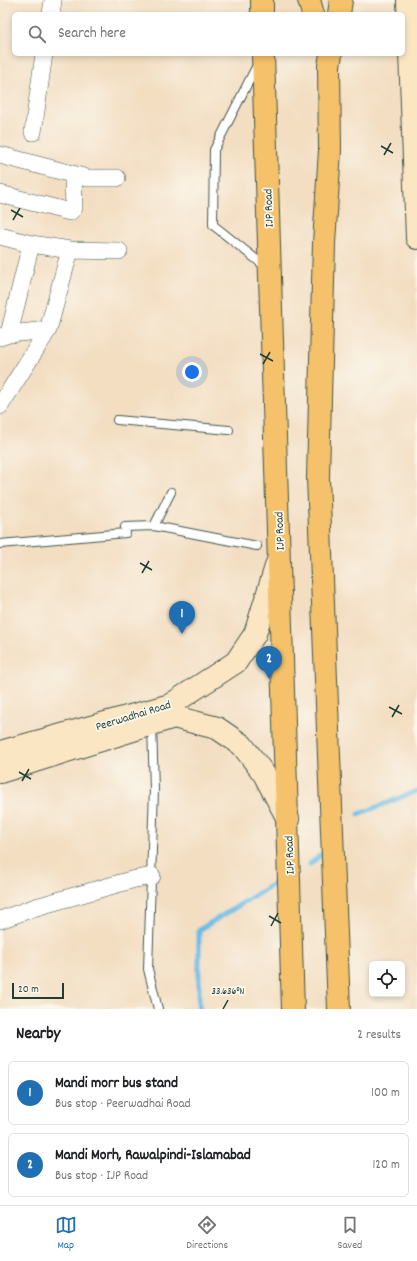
<!DOCTYPE html>
<html lang="en">
<head>
<meta charset="utf-8">
<style>
  :root { --surface:#fff; --page:#f2f2f2; --text:#202124; --muted:#757577; --line:#e0e0e0; --accent:#1f6fb2 }
  body { margin:0; font-family:Dekko,sans-serif; background:var(--page); color:var(--text) }
  .controls { position:absolute; right:12px; bottom:12px; display:grid; overflow:hidden; border-radius:6px; box-shadow:0 2px 6px #0003 }
  .controls button { width:36px; height:36px; display:grid; place-items:center; padding:0; border:0; border-bottom:1px solid var(--line); background:var(--surface); color:var(--text); font:20px sans-serif }
  .scale { position:absolute; left:12px; bottom:10px; width:52px; box-sizing:border-box; padding-left:4px; border:2px solid #1f3d34; border-top:0; font-size:11px; line-height:14px; white-space:nowrap; color:#1f3d34; -webkit-text-stroke:3px #fbf7ec; paint-order:stroke }
  .you { position:absolute; left:192px; top:372px; width:14px; height:14px; margin:-10px; border:3px solid #fff; border-radius:50%; background:#1a73e8; box-shadow:0 0 0 6px #1a73e833 }
  .badge { display:grid; place-items:center; width:26px; height:26px; border-radius:50%; background:var(--accent); color:#fff; font-size:13px; font-weight:700 }
  .pin { position:absolute; translate:-50% -33px; filter:drop-shadow(0 1px 2px #0008) }
  .pin::after { content:''; position:absolute; top:21px; width:14px; height:12px; background:inherit; clip-path:polygon(0 0,100% 0,50% 100%) }
  .list { margin:0; padding:0; list-style:none }
  h2 { display:flex; justify-content:space-between; align-items:center; height:52px; margin:0; padding:0 16px; font-size:17px }
  h2 small { font-size:13px; font-weight:400; color:var(--muted) }
  .list li { display:grid; grid-template-columns:26px 1fr auto; gap:12px; align-items:center; box-sizing:border-box; height:64px; margin:0 8px 8px; padding:0 8px; border:1px solid var(--line); border-radius:6px }
  .list b { display:block; font-size:15px; white-space:nowrap }
  .list p { margin:0; font-size:13px; white-space:nowrap; color:var(--muted) }
  .list em { font-size:13px; font-style:normal; color:var(--muted) }
  .icon { flex:none; width:22px; height:22px; fill:none; stroke:currentColor; stroke-width:2; stroke-linecap:round; stroke-linejoin:round }
  .map { position:relative; flex:none; width:417px; height:1009px; overflow:hidden }
  .search { position:absolute; background:var(--surface); box-shadow:0 2px 6px #0003; left:12px; right:12px; top:12px; height:44px; display:flex; align-items:center; gap:10px; box-sizing:border-box; padding:0 14px; border-radius:6px; color:var(--muted); font-size:15px }
  .sheet { height:196px; background:var(--surface) }
  nav { display:flex; justify-content:space-around; align-items:center; box-sizing:border-box; height:56px; border-top:1px solid var(--line); background:var(--surface); font-size:11px; color:var(--muted) }
  nav a { display:grid; justify-items:center; gap:2px }
  nav .on { color:var(--accent) }
  .map>svg:first-child { display:block }
  .lines { fill:none; stroke-linecap:round; stroke-linejoin:round }
  .stream { stroke:#6abce6; stroke-width:5 }
  .lane-casing { stroke:#3f5549; stroke-width:10 }
  .street-casing { stroke:#3f5549; stroke-width:18 }
  .secondary-casing { stroke:#3f5549; stroke-width:24 }
  .highway-casing { stroke:#3f5549; stroke-width:24 }
  .lane { stroke:#fff; stroke-width:8 }
  .street { stroke:#fff; stroke-width:17 }
  .secondary { stroke:#fbe6c4; stroke-width:22 }
  .highway { stroke:#f5c16b; stroke-width:22 }
  .ticks { fill:none; stroke:#1f3d34; stroke-width:1.5 }
  .labels { text-anchor:middle; stroke-width:3.5; stroke-linejoin:round; paint-order:stroke }
  .street-label { font-size:12px; fill:#1f3d34; stroke:#fbf7ec }
  .ticks-label { font-size:10px; text-anchor:middle; fill:#1f3d34; stroke:#fbf7ec; stroke-width:3.5; stroke-linejoin:round; paint-order:stroke }
</style>
</head>
<body>
<div class="map">
<svg width="417" height="1009" viewBox="0 0 417 1009">
  <rect width="100%" height="100%" fill="#fbf7ec"/>
  <filter id="ink" filterUnits="userSpaceOnUse"><feTurbulence type="fractalNoise" baseFrequency=".025" numOctaves="2"/><feDisplacementMap in="SourceGraphic" scale="8" xChannelSelector="R" yChannelSelector="G"/><feConvolveMatrix kernelMatrix="1 2 1 2 8 2 1 2 1" color-interpolation-filters="sRGB"/></filter>
  <filter id="wash" filterUnits="userSpaceOnUse"><feTurbulence type="fractalNoise" baseFrequency=".012" numOctaves="4" result="noise"/><feDisplacementMap in="SourceGraphic" scale="16" xChannelSelector="R" yChannelSelector="G"/><feGaussianBlur stdDeviation="0.9" result="paint"/><feColorMatrix in="noise" values="0 0 0 0 0 0 0 0 0 0 0 0 0 0 0 0 0 1.4 0 .05"/><feComposite in="paint" operator="in"/></filter>
  <g filter="url(#wash)">
    <rect width="100%" height="100%" fill="#f3dec2"/>
    <g class="lines">
      <!-- stream -->
      <path class="stream" d="M359 814 417 791
        M310 864 323 853
        M199 1009V930L283 878"/>
    </g>
  </g>
  <g filter="url(#ink)">
    <g class="lines">
      <defs>
        <path id="lane" d="M257 65 214 150 213 225 267 268
          M117 420 229 430
          M154 526 171 492
          M125 527 154 526 257 546
          M0 544 126 533
          M152 725 154 789 148 969 158 1009"/>
        <path id="street" d="M51 14 53 0
          M33 132 44 54
          M0 155 87 178H117
          M0 194 70 212 74 208 73 174
          M0 236 31 244 70 250 119 251
          M48 330 70 250
          M9 334 31 244
          M0 337 9 334 48 330 0 406
          M0 920 36 907 131 880 152 876"/>
        <path id="secondary" d="M408 0 417 238
          M0 752 170 705 236 662 255 634 278 560
          M0 772 174 717 217 728 242 745 264 774 288 819"/>
        <path id="highway" d="M262 0V14
          M309 0 313 14
          M339 14 341 0
          M263 54 293 1009
          M331 54 329 66 330 150 324 243 318 477 339 1009"/>
      </defs>
      <!-- lane casing -->
      <use href="#lane" class="lane-casing"/>
      <!-- street casing -->
      <use href="#street" class="street-casing"/>
      <!-- secondary casing -->
      <use href="#secondary" class="secondary-casing"/>
      <!-- highway casing -->
      <use href="#highway" class="highway-casing"/>
      <!-- lane -->
      <use href="#lane" class="lane"/>
      <!-- street -->
      <use href="#street" class="street"/>
      <!-- secondary -->
      <use href="#secondary" class="secondary"/>
      <!-- highway -->
      <use href="#highway" class="highway"/>
    </g>
  </g>
  <!-- ticks -->
  <path class="ticks" d="M381 146 393 153M384 155 391 143M11 210 23 217M13 220 20 208M260 354 273 361M263 364 270 352M140 563 152 570M142 573 149 561M389 707 402 714M392 717 399 705M19 772 31 779M22 781 29 769M269 916 281 923M271 926 278 913M223 1009 228 1000"/>
  <g class="labels">
    <!-- street labels -->
    <g class="street-label">
      <text transform="translate(268 208) rotate(-92)" y="4">IJP Road</text>
      <text transform="translate(279 531) rotate(-92)" y="4">IJP Road</text>
      <text transform="translate(133 715) rotate(-17)" y="4">Peerwadhai Road</text>
      <text transform="translate(289 855) rotate(-92)" y="4">IJP Road</text>
    </g>
  </g>
  <g class="ticks-label">
    <text x="228" y="994">33.636°N</text>
  </g>
</svg>
<div class="controls">
<button><svg class="icon" aria-label="locate" viewBox="0 0 24 24"><circle cx="12" cy="12" r="6"/><path d="M12 2v4M12 18v4M2 12h4M18 12h4"/></svg></button>
</div>
<div class="scale">20 m</div>
<div class="you"></div>
<div class="pin badge" style="left:182px;top:634px">1</div>
<div class="pin badge" style="left:269px;top:679px">2</div>
<div class="search"><svg class="icon" aria-label="search" viewBox="0 0 24 24"><circle cx="10" cy="10" r="6"/><path d="M15 15l6 6"/></svg>Search here</div>
</div>
<section class="sheet">
<h2>Nearby<small>2 results</small></h2>
<ul class="list">
<li><span class="badge">1</span><div><b>Mandi morr bus stand</b><p>Bus stop · Peerwadhai Road</p></div><em>100 m</em></li>
<li><span class="badge">2</span><div><b>Mandi Morh, Rawalpindi-Islamabad</b><p>Bus stop · IJP Road</p></div><em>120 m</em></li>
</ul>
</section>
<nav>
<a class="on"><svg class="icon" aria-label="map" viewBox="0 0 24 24"><path d="M3 6l6-2 6 2 6-2v14l-6 2-6-2-6 2zM9 4v14M15 6v14"/></svg>Map</a>
<a><svg class="icon" aria-label="directions" viewBox="0 0 24 24"><path d="M12 3l9 9-9 9-9-9zM9 14v-3h6M13 9l2 2-2 2"/></svg>Directions</a>
<a><svg class="icon" aria-label="saved" viewBox="0 0 24 24"><path d="M7 4h10v16l-5-4-5 4z"/></svg>Saved</a>
</nav>
</body>
</html>
